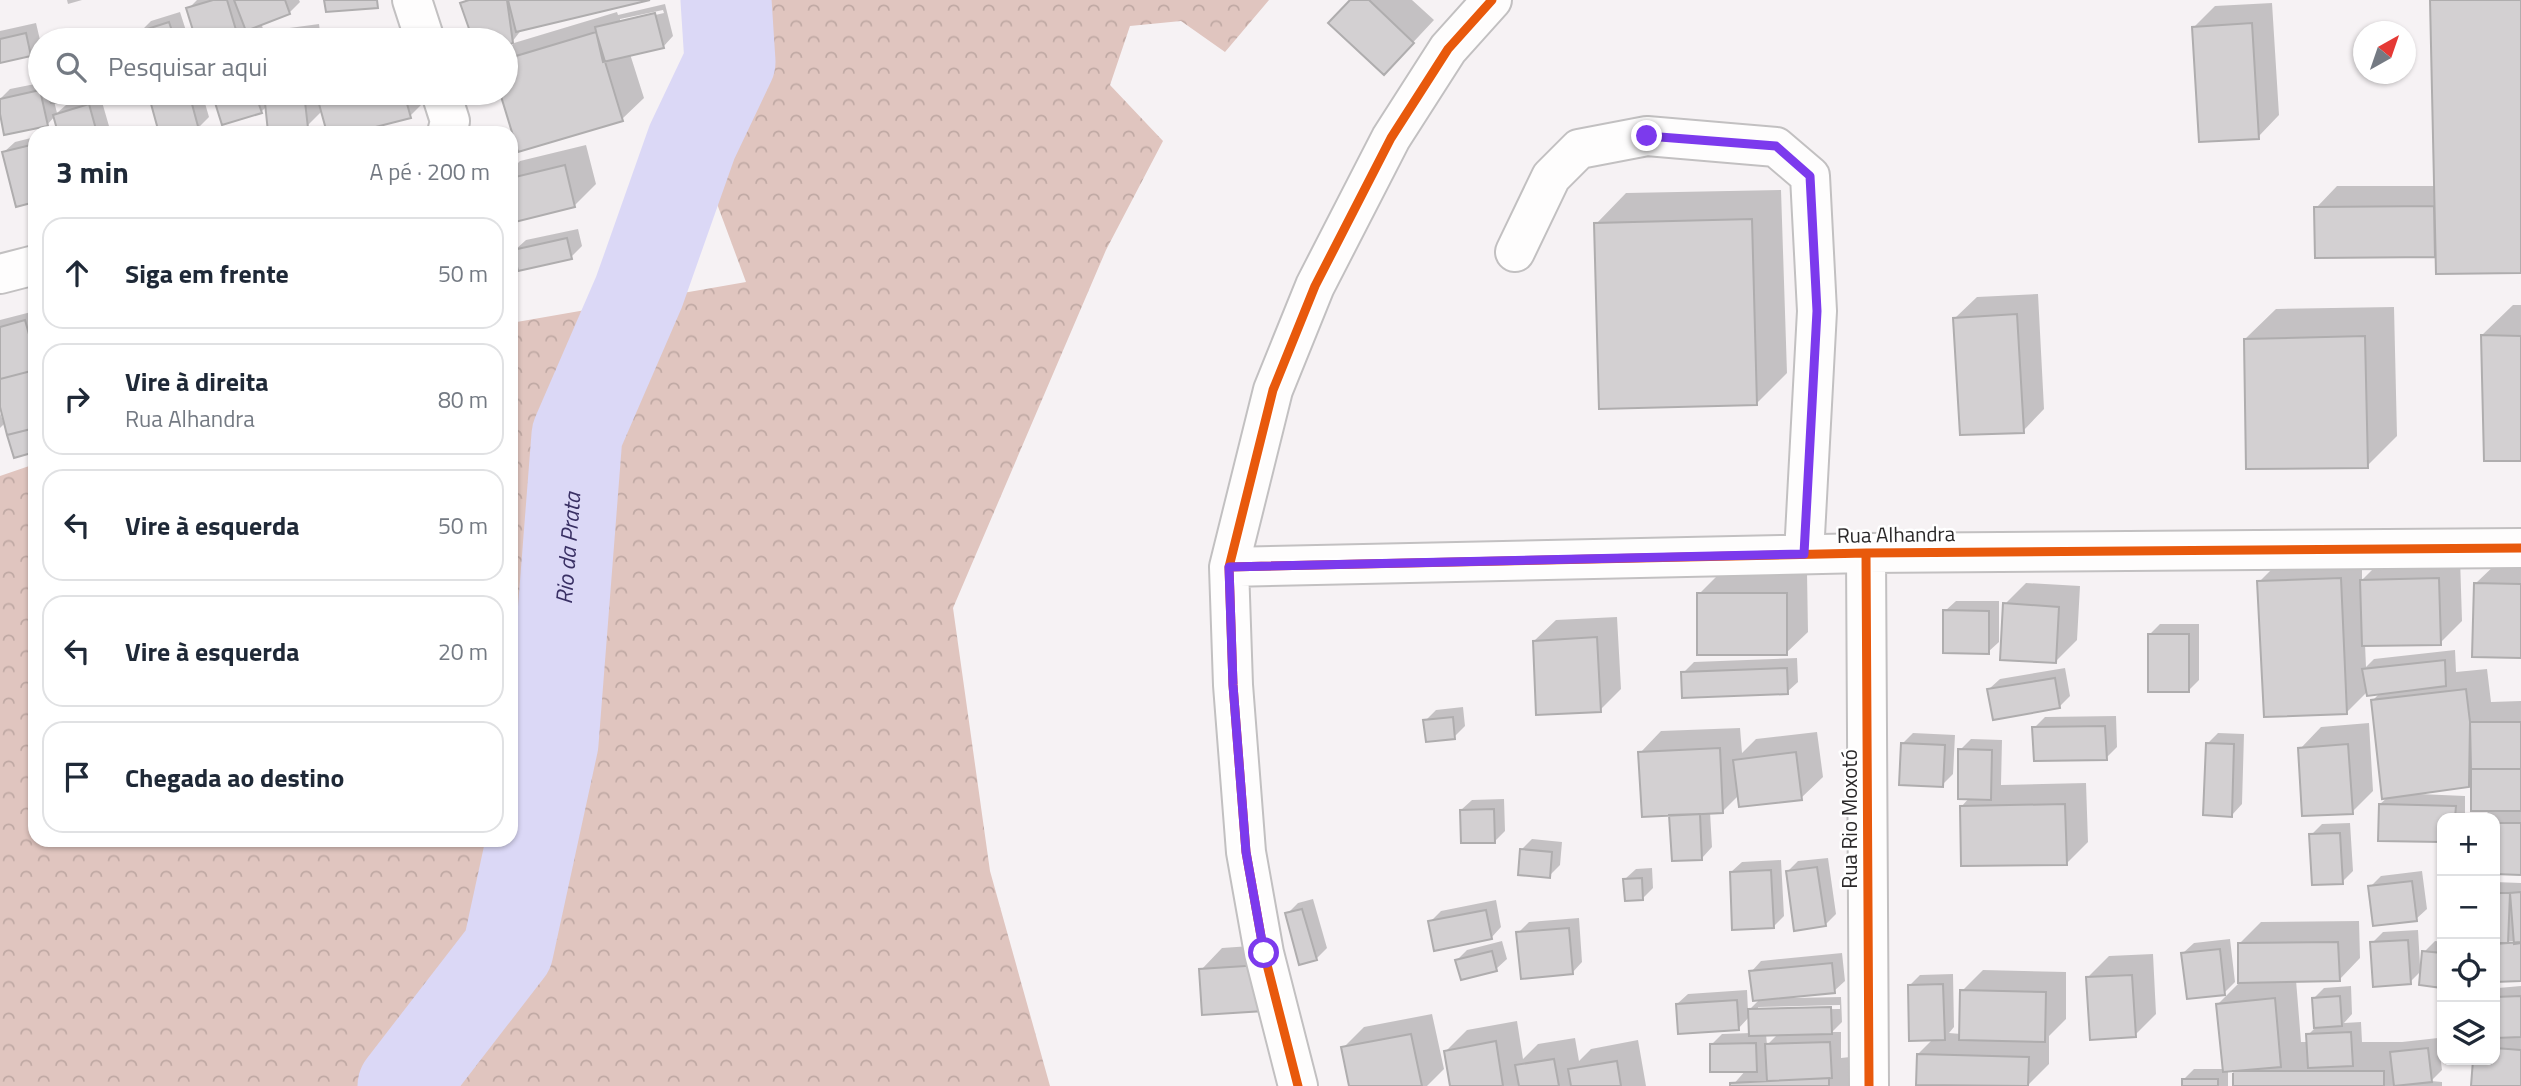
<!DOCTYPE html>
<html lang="pt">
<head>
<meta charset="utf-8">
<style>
  :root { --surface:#fff; --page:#f6f6f7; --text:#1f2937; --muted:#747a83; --line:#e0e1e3 }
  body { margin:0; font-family:"Titillium Web",sans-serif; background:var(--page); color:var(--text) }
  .controls { position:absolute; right:21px; bottom:21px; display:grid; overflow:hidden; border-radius:14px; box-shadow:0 2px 5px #0004 }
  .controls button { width:63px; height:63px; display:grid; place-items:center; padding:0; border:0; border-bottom:2px solid var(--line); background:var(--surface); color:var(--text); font:35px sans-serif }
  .compass { position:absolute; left:2353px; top:21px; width:63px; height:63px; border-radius:50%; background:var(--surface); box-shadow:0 2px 5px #0004; rotate:40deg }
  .stop { position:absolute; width:21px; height:21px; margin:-16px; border:5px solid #7c3aed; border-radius:50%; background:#fff }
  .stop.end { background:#7c3aed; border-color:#fff; box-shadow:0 2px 7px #0008 }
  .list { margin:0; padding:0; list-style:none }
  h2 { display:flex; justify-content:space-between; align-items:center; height:91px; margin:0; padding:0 28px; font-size:30px }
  h2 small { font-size:23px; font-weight:400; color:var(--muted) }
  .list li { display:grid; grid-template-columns:46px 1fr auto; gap:21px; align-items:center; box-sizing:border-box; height:112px; margin:0 14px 14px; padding:0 14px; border:2px solid var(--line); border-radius:21px }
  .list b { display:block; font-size:26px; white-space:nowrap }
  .list p { margin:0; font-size:23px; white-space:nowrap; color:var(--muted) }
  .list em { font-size:23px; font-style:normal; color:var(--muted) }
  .icon { flex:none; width:38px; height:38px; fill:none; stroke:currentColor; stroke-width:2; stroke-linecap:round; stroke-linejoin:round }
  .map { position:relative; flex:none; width:2521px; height:1086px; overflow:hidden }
  .search { position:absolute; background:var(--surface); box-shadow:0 2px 5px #0004; left:28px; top:28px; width:490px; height:77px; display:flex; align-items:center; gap:18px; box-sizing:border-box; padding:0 24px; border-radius:38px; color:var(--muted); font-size:26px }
  .panel { position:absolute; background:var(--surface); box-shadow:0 2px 5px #0004; left:28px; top:126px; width:490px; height:721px; border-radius:21px }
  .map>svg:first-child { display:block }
  .forest { fill:url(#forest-crowns) }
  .shadow { fill:#0003; fill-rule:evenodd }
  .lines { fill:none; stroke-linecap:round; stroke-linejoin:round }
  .river { stroke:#dbd8f6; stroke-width:91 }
  .building { fill:#d3d0d2; stroke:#afadae; stroke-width:2 }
  .minor-casing { stroke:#c2c0c1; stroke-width:42 }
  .minor { stroke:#fefdfd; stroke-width:38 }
  .cycleway-casing { stroke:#fff; stroke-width:13 }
  .cycleway { stroke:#e8590c; stroke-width:9 }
  .route { stroke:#7c3aed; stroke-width:9 }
  .labels { text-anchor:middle; stroke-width:5; stroke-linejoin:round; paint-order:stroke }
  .street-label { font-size:21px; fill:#2b292a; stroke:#fff }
  .water-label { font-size:23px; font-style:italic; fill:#393064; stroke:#fff }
</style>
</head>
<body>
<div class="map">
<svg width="2521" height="1086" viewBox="0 0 2521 1086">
  <defs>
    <pattern id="forest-crowns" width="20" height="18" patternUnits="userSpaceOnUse" patternTransform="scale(1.75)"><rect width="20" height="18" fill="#e0c5bf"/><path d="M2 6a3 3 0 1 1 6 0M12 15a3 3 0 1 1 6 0" fill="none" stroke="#c0a9a4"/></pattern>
  </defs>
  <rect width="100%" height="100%" fill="#f6f2f4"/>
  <!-- forest -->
  <path class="forest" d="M758 0H1269L1225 52 1181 21 1130 26 1110 85 1163 141 1106 250 953 608 990 871 1050 1086H0V476L35 464V840H511V323L746 282 710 185 753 105Z"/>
  <!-- shadow -->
  <path class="shadow" d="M67 0H82L68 4Z
    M197 0H299L300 2 289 13 261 23 267 40H198L188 9Z
    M466 0H643L522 29 512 42 506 44V40H475L462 4Z
    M1352 0H1412L1434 20 1405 51Z
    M2431 0H2521V271L2437 253 2434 255 2316 208 2337 186H2436Z
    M2272 3 2279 115 2258 137 2194 27 2215 6Z
    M665 4 673 36 663 47 630 54 644 98 622 119 519 150 502 93H506V52L514 43 617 12 618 15ZM663 10 664 13 620 23V19Z
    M180 12 189 40H143L140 32 151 21Z
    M36 23 40 40V73L32 54 0 61V31Z
    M319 24 321 40H270L282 29Z
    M40 83V93H83L77 99 54 101 57 113 66 105 100 95 111 133H60L55 116 47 125 0 105V99L10 89Z
    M149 93H202L209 117 198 128 181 133H161Z
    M214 93H431V95L410 116 345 133H329L323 110 307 126 267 106 261 112 223 123Z
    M35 137V200L4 152 15 142Z
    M586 145 596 184 575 205 511 221V170L520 161Z
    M1781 190 1787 373 1757 403 1596 224 1626 193Z
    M578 229 582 246 571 257 515 250 526 240Z
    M2038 294 2044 409 2023 431 1955 318 1977 297Z
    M2513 305H2521V459L2482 335Z
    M2394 307 2397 436 2367 466 2245 339 2276 309Z
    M35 311V451L0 399V320Z
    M0 413 4 424 0 428Z
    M2362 557V580L2383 559 2460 558 2462 621 2440 643 2365 644 2366 667 2374 659 2455 650 2456 672 2487 669 2491 702 2521 701V873H2495V818H2482L2491 809 2472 781 2468 786 2419 792V794L2465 796V818H2442V840L2380 839V804L2388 797 2373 700 2380 693 2368 691 2346 713 2259 582 2280 561Z
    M2498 562 2521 563V657L2476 583Z
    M1807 572 1808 632 1786 653 1699 594 1720 573Z
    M2026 583 2080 586 2077 640 2055 662 2005 604Z
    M1956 601H1999V642L1988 652 1945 611Z
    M1617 617 1621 689 1600 710 1534 641 1556 620Z
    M2160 624H2199V680L2189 690 2149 635Z
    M1797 658 1798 682 1787 692 1683 673 1694 662Z
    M2065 668 2070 696 2059 707 1989 689 2000 679Z
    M1463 707 1465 726 1454 737 1425 721 1436 710Z
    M2116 716 2117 747 2106 758 2034 728 2045 717Z
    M2369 723 2373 791 2352 812 2300 749 2321 727Z
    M1740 728 1742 753 1756 739 1817 732 1823 777 1801 798 1739 795 1723 811 1710 812 1712 847 1702 858 1671 814 1640 753 1661 731Z
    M1913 733 1955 735 1953 774 1942 785 1902 744Z
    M2218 733 2244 734 2242 804 2232 815 2207 744Z
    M1971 739 2002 740 2001 785 2086 783 2088 842 2066 864 1961 807 1970 797 1960 750Z
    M1504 799 1505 831 1494 842 1461 810 1472 800Z
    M2350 823 2353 871 2342 882 2311 835 2322 824Z
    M1532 839 1562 842 1560 865 1549 876 1521 850Z
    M1828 858 1836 914 1825 925 1787 872 1798 861Z
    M1781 860 1784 916 1773 927 1731 872 1742 862Z
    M1652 868 1653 888 1643 898 1625 879 1636 869Z
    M2422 871 2427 909 2416 919 2370 887 2381 876Z
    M2495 882 2521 883V941L2501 942V945L2521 944V979L2495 980Z
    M1313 899 1327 948 1316 959 1287 914 1298 903Z
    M1496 900 1501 927 1491 938 1430 922 1441 911Z
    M1579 918 1582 962 1572 973 1518 933 1529 922Z
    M2359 921 2360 958 2339 980H2296L2301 1042H2308V1035L2316 1027 2314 998 2324 988 2351 986 2352 1014 2344 1023 2361 1022 2362 1042H2402L2438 1038 2442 1070 2431 1081 2442 1082V1086H2234V1069L2228 1070V1086H2183V1080L2194 1069H2225L2218 1004 2240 982 2239 944 2261 922Z
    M2418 930 2420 965H2422L2424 952 2435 941 2442 942V986L2420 984 2422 970 2410 982 2372 943 2383 932Z
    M2230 939 2235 982 2224 993 2183 953 2194 943Z
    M1502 941 1507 959 1496 969 1457 960 1467 950Z
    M1281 944 1285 988 1201 970 1222 948Z
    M1842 953 1845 981 1834 991 1792 995V998L1841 997 1842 1022 1832 1032H1841V1058L1850 1057 1851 1086H1732L1746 1070 1712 1044 1722 1034 1751 1033 1750 1016 1738 1029 1677 1004 1688 994 1747 990 1748 1011 1761 998 1751 972 1761 961ZM1840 1005V1009L1758 1010V1007ZM1766 1034H1778L1767 1045Z
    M2153 954 2156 1014 2135 1035 2088 977 2109 956Z
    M1983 970 2066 972V1019L2049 1036V1064L2028 1085 1918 1054 1934 1038 1909 986 1920 975 1953 974 1954 1027 1949 1033 1961 1034 1962 991Z
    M2521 986V1086H2473L2475 1060H2495V991L2498 988Z
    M1432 1014 1444 1069 1427 1086H1351L1343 1048 1364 1027Z
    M1517 1021 1523 1059 1538 1044 1575 1038 1579 1061 1591 1049 1638 1040 1646 1086H1452L1446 1051 1467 1030Z"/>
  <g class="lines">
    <!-- river -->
    <path class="river" id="s1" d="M403 1086 508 950 553 743 577 435 639 292 692 142 730 62 726 0"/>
  </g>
  <!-- building -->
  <path class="building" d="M213 0H227L239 40H196L186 8Z
    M234 0H285L290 14 246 31Z
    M324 0H377L378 8 326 12Z
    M469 0H507L513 43 506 46V40H473L460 3Z
    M508 0H650L516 32Z
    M1350 0H1369L1414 43 1384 75 1328 23Z
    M2430 0H2521V273L2436 274Z
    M655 13 664 48 603 62 595 27Z
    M169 22 175 40H141L138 32Z
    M2252 23 2259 139 2199 142 2192 27Z
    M596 32 623 121 518 152 500 93H506V59Z
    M26 33 31 56 0 63V39Z
    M40 90 48 126 4 135 0 114V99Z
    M47 93H76L78 101 51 103Z
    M148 93H189L199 130 187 133H159Z
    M212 93H255L262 113 222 125Z
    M264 93H304L308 128 268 132Z
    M316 93H404L411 118 352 133H327Z
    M89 104 97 133H58L53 115Z
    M35 144V202L16 207 2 152Z
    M565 165 575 207 511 223V178Z
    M2434 206 2435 257 2315 258 2314 207Z
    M1752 219 1757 405 1599 409 1594 223Z
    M567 238 572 259 518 271 513 250Z
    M2017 314 2024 433 1960 435 1953 318Z
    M25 320 35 356V370L0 379V327Z
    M2481 335 2521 336V461H2484Z
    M2365 336 2368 468 2246 469 2244 339Z
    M35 370V428L7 435 0 407V379Z
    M35 428V452L14 458 7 435Z
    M2341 578 2347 714 2264 717 2257 581Z
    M2439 578 2441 645 2362 646 2360 580Z
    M2474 583 2521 584V658L2472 657Z
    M1697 593H1787V655H1697Z
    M2003 603 2059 607 2056 663 2000 660Z
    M1943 610 1989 611V654L1943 653Z
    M2148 634H2189V692H2148Z
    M1597 637 1601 712 1536 715 1533 641Z
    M2445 660 2446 686 2367 696 2362 669Z
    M1787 668 1788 694 1682 698 1681 672Z
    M2055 678 2060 708 1993 720 1987 689Z
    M2466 689 2470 722 2469 787 2382 799 2371 700Z
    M1453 717 1455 739 1426 742 1423 720Z
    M2470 722H2521V769H2471Z
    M2105 726 2107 760 2034 761 2032 727Z
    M1901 743 1945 745 1943 787 1899 785Z
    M2206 743 2234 744 2232 817 2203 815Z
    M2348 744 2353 814 2302 816 2298 748Z
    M1720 748 1723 813 1642 817 1638 752Z
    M1958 749 1992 750 1991 800 1958 799Z
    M1796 752 1802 800 1739 807 1733 760Z
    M2471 769H2521V811H2471Z
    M2065 804 2067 865 1961 866 1960 806Z
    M2379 804 2456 806 2455 818H2442V842L2378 841Z
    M1494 809 1495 843H1461L1460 810Z
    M1700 814 1702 860 1672 861 1669 815Z
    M2495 823H2521V875L2495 874Z
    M2340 833 2343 884 2312 885 2309 834Z
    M1520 849 1552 852 1550 878 1518 875Z
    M1817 867 1826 926 1794 931 1786 871Z
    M1771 870 1774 928 1732 930 1730 872Z
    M1642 878 1643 900 1625 901 1623 879Z
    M2412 881 2417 921 2373 926 2368 886Z
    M2521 892V943L2514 944 2510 893Z
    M2495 893H2510L2508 943H2495Z
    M1302 909 1317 960 1299 965 1285 913Z
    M1486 910 1492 939 1434 951 1428 921Z
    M1569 928 1573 974 1521 979 1516 932Z
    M2408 940 2411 984 2373 987 2370 942Z
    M2338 942 2340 981 2238 983V943Z
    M2521 942V981L2495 982V944Z
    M2220 949 2225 995 2187 999 2181 953Z
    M1492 951 1497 971 1461 980 1455 960Z
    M2422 951 2442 953V988L2419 985Z
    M1832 963 1835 993 1753 1001 1749 971Z
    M1261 965 1264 1011 1202 1015 1199 969Z
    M2132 975 2136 1037 2090 1040 2086 977Z
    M1943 984 1945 1040 1909 1041 1908 985Z
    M1960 990 2046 992 2045 1042 1959 1040Z
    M2340 996 2342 1026 2314 1028 2312 998Z
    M2521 996V1037L2495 1038V997Z
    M2275 998 2281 1067 2223 1072 2216 1004Z
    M1737 1000 1739 1030 1678 1034 1676 1004Z
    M1831 1007 1832 1034 1749 1036 1748 1009Z
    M2351 1032 2353 1066 2308 1068 2306 1034Z
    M1411 1034 1422 1086H1349L1341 1047Z
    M1496 1041 1503 1086H1450L1444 1051Z
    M1830 1042 1832 1078 1767 1081 1765 1044Z
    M1756 1043 1757 1072H1710V1044Z
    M2428 1048 2432 1082 2394 1086 2390 1052Z
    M2495 1048 2521 1050V1086H2471L2473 1060H2495Z
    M1917 1054 2029 1057 2028 1086 1916 1085Z
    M1554 1059 1559 1086H1519L1515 1065Z
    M1617 1061 1621 1086H1571L1568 1069Z
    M2233 1071H2384V1086H2233Z
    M1829 1078V1086H1730V1083Z
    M2182 1079H2218V1086H2182Z"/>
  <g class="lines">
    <defs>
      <path id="minor" d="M412 0 425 40
        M441 93 450 121 447 133
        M1515 252 1551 177 1579 149 1647 136 1776 147 1810 176 1817 311 1804 554
        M0 274 35 265
        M1866 553 1869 1086
        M1229 567 1866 553 2521 548
        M1298 1086 1264 953 1246 852 1233 685 1229 567 1273 390 1315 286 1391 138 1448 49 1492 0"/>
    </defs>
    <!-- minor casing -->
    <use href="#minor" class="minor-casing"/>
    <!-- minor -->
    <use href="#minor" class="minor"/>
    <defs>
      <path id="cycleway" d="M1866 553 1869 1086
        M1229 567 1866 553 2521 548
        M1298 1086 1264 953 1246 852 1233 685 1229 567 1273 390 1315 286 1391 138 1448 49 1492 0"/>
    </defs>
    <!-- cycleway casing -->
    <use href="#cycleway" class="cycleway-casing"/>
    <!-- cycleway -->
    <use href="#cycleway" class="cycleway"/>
  </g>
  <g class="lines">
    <!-- route -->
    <path class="route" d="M1264 953 1246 852 1233 685 1229 567 1804 554 1817 311 1810 176 1776 146 1647 136"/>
  </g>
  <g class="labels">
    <!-- street labels -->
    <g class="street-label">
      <text transform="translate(1896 535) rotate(-1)" y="7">Rua Alhandra</text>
      <text transform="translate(1850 819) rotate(-90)" y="7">Rua Rio Moxotó</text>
    </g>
    <!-- water labels -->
    <g class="water-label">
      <text dy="8" stroke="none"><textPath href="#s1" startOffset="579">Rio da Prata</textPath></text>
    </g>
  </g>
</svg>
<div class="controls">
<button>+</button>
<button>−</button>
<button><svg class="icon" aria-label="locate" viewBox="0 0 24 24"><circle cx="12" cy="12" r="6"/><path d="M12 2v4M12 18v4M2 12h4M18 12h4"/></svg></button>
<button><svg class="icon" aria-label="layers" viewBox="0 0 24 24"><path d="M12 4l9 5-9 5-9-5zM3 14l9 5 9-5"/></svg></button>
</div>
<svg class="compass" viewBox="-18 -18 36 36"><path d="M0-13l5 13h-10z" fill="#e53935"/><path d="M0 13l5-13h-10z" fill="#747a83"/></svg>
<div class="stop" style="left:1264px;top:953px"></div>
<div class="stop end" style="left:1647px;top:136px"></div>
<div class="search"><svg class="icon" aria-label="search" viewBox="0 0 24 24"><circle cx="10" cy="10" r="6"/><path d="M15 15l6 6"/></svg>Pesquisar aqui</div>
<section class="panel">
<h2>3 min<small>A pé · 200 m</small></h2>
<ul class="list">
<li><svg class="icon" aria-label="ahead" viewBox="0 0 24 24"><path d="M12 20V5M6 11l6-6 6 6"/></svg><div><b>Siga em frente</b></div><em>50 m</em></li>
<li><svg class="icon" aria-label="right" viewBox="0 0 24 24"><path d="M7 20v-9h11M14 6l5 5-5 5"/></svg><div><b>Vire à direita</b><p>Rua Alhandra</p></div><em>80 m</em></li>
<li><svg class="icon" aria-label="left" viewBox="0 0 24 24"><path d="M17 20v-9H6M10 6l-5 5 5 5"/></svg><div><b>Vire à esquerda</b></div><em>50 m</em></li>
<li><svg class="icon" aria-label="left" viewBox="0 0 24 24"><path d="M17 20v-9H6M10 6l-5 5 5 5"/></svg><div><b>Vire à esquerda</b></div><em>20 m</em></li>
<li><svg class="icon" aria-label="arrive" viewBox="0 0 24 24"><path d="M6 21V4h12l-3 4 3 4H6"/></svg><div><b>Chegada ao destino</b></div></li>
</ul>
</section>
</div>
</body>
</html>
